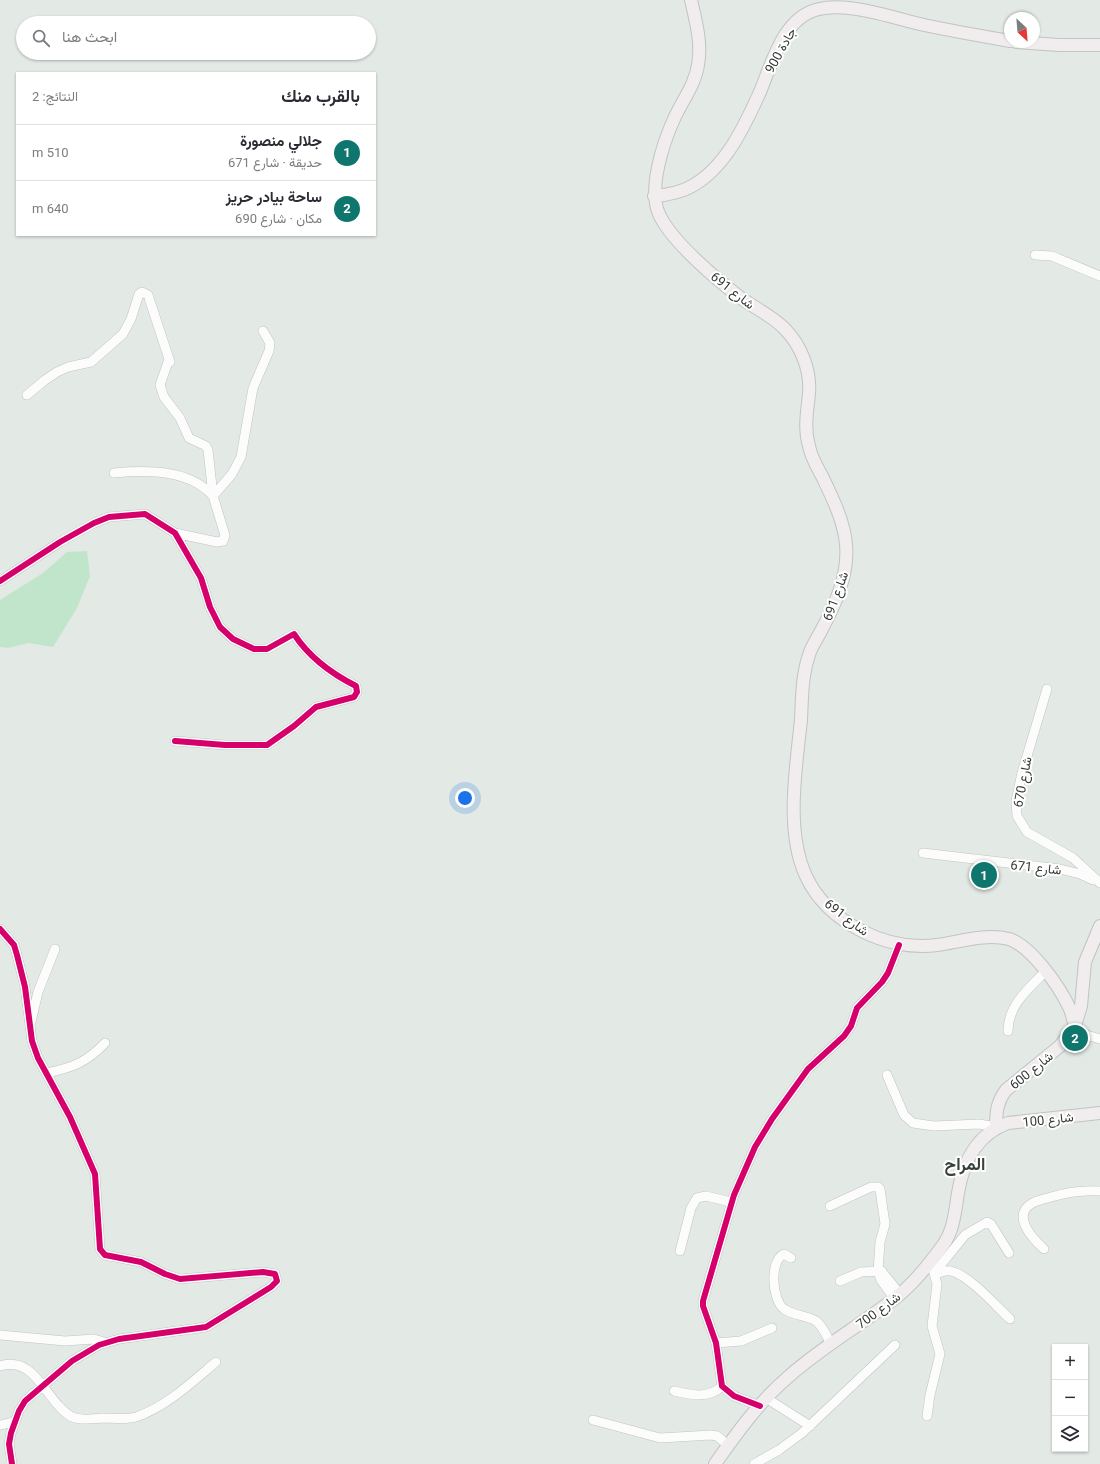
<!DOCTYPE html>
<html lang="ar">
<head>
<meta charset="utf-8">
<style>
  :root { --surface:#fff; --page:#f2f2f3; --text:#2b2b33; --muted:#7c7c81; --line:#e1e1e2; --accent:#0f766e }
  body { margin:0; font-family:Roboto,Vazirmatn,sans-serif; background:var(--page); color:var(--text); direction:rtl }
  .controls { position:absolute; right:12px; bottom:12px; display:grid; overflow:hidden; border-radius:0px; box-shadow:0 1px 3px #0004 }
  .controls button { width:36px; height:36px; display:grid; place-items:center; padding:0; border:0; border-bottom:1px solid var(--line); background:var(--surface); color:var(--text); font:20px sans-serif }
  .compass { position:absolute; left:1004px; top:12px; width:36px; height:36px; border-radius:50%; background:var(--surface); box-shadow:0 1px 3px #0004; rotate:154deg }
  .you { position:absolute; left:465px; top:798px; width:14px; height:14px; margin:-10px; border:3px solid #fff; border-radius:50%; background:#1a73e8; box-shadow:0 0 0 6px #1a73e833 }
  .badge { display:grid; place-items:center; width:26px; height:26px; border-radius:50%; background:var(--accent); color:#fff; font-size:13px; font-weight:700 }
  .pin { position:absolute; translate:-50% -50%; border:2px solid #fff; box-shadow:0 1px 4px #0006 }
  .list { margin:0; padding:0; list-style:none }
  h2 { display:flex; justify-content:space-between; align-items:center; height:52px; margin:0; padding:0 16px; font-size:17px }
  h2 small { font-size:13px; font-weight:400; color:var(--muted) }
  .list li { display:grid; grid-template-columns:26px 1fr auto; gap:12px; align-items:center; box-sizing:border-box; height:56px; padding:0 16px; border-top:1px solid var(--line) }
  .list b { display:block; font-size:15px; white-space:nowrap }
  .list p { margin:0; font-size:13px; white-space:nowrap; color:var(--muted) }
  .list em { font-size:13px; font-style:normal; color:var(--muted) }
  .icon { flex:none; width:22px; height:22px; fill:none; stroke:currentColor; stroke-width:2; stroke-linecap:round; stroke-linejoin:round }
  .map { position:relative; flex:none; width:1100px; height:1464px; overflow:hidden; direction:ltr }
  .search { position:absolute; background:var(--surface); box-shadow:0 1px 3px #0004; left:16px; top:16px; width:360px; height:44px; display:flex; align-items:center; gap:10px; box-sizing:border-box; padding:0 14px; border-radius:22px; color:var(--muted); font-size:15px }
  .panel { position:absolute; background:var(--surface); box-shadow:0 1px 3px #0004; left:16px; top:72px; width:360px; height:164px; border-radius:0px; direction:rtl }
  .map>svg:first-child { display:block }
  .green { fill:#c1e5cb }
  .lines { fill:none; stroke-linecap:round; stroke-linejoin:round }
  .minor-casing { stroke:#c0c5c1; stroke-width:10 }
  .major-casing { stroke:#c1c4c2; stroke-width:14 }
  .minor { stroke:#fbfcfb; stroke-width:9 }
  .major { stroke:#f1ecee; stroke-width:12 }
  .cycleway-casing { stroke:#fff; stroke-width:8 }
  .cycleway { stroke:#d6006c; stroke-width:6 }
  .labels { text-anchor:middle; stroke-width:4; stroke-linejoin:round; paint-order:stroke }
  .street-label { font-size:13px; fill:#343935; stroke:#fff }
  .district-label { font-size:17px; font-weight:bold; fill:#37413a; stroke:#fff }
</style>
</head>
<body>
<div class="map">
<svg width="1100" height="1464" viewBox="0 0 1100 1464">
  <rect width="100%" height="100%" fill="#e3e9e4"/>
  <!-- green -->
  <path class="green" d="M87 551 90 576 77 608 53 647 29 643 8 648 0 647V600L43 573 67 552Z"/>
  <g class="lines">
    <defs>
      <path id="minor" d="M1035 255 1052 256 1100 276
        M27 395 45 380 57 372 68 367 91 362 123 334 131 319 139 294 142 292 148 295 170 362H168L160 385 164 397 180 418 189 438 206 446 208 450 213 496 225 535 223 541 217 542 175 533
        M114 473C147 470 189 469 213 496L232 474 241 457 253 388 269 351 270 343 263 331
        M0 581 60 542 94 523 109 517 145 514 175 533 201 578 210 607 220 627 233 639 254 649H267L294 634C309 657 332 674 356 686L357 692 354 697 316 707 294 726 267 745H225L175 741
        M1047 689 1022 773 1016 801 1017 816 1027 832 1073 858 1100 883
        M923 853 1060 869 1080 874 1093 880
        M0 929 14 945 17 955 25 987 32 1041 38 1058 70 1117 95 1174 100 1249 105 1255 141 1262 165 1274 180 1279 263 1272 275 1274 277 1281 271 1287 206 1327 119 1339 99 1345 72 1361 25 1401 19 1411 11 1433 9 1444 12 1464
        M31 1022 38 992 55 949
        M1008 1031C1008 1005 1029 988 1046 971
        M1072 1031 1100 1039
        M46 1073C72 1068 87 1062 105 1043
        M887 1075 904 1115 913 1123 934 1126 979 1124 996 1127
        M830 1206 871 1187H878L880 1189 885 1224 880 1242 878 1271 881 1280 894 1298
        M1044 1249C1034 1240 1011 1216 1031 1204 1037 1200 1045 1199 1051 1197 1068 1192 1083 1190 1100 1191
        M680 1251 691 1208 697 1198 706 1196 731 1202
        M791 1258 784 1254C769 1261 772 1300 784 1309 794 1316 807 1315 816 1321 823 1326 827 1337 831 1344
        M935 1272 965 1235 987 1222 991 1224 1009 1253
        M883 1273 900 1294
        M936 1274C940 1272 945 1270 951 1271 970 1276 995 1305 1010 1319
        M840 1281 861 1272 882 1271
        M0 1335 65 1341 94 1339 107 1343
        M716 1343 741 1341 772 1328
        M0 1366C37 1355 45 1402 72 1417 79 1420 94 1419 102 1418 113 1418 126 1420 136 1417 166 1407 192 1382 216 1362
        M674 1391C691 1395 709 1399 722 1386
        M766 1398 810 1426
        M760 1406 734 1396 722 1386 716 1343 703 1306V1301L734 1195 755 1147 772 1119 808 1069 844 1036 851 1026 857 1008 882 982 888 973 899 945
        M927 1416 930 1395 940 1354 932 1326 937 1284 931 1262
        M593 1420 660 1438 711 1435 717 1436 728 1445
        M0 1425 14 1422
        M754 1464 779 1450 802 1433 895 1345"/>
      <path id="major" d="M691 0C696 22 702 43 698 65 695 85 682 101 674 119 663 143 648 189 659 214 671 241 717 280 741 298 755 308 772 316 784 328 801 345 811 370 809 394 807 412 804 429 809 446 811 457 817 467 822 476 832 497 844 521 846 544 849 575 835 605 821 631 817 639 811 647 809 655 802 675 802 698 801 720 796 768 785 831 806 876 827 922 887 952 937 945 959 942 986 933 1009 939 1031 946 1059 986 1069 1007 1072 1013 1073 1020 1075 1026
        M1016 42 1059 45H1100
        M654 196C667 195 680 193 692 186 726 167 745 125 760 92 772 63 783 17 819 9 850 2 893 18 924 25 952 31 981 36 1010 41
        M996 1127C996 1112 997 1102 1006 1090L1060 1046 1075 1026 1081 1006 1085 962 1100 926
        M715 1464C736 1434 759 1402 787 1378 821 1347 863 1324 899 1295 916 1281 930 1263 943 1245 954 1230 955 1211 958 1193 963 1162 977 1134 1008 1123L1100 1113"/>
    </defs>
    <!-- minor casing -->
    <use href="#minor" class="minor-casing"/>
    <!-- major casing -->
    <use href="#major" class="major-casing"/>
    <!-- minor -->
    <use href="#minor" class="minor"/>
    <!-- major -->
    <use href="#major" class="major"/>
    <defs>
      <path id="cycleway" d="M0 581 60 542 94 523 109 517 145 514 175 533 201 578 210 607 220 627 233 639 254 649H267L294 634C309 657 332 674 356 686L357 692 354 697 316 707 294 726 267 745H225L175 741
        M0 929 14 945 17 955 25 987 32 1041 38 1058 70 1117 95 1174 100 1249 105 1255 141 1262 165 1274 180 1279 263 1272 275 1274 277 1281 271 1287 206 1327 119 1339 99 1345 72 1361 25 1401 19 1411 11 1433 9 1444 12 1464
        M760 1406 734 1396 722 1386 716 1343 703 1306V1301L734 1195 755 1147 772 1119 808 1069 844 1036 851 1026 857 1008 882 982 888 973 899 945"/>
    </defs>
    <!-- cycleway casing -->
    <use href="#cycleway" class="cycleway-casing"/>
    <!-- cycleway -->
    <use href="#cycleway" class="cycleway"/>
  </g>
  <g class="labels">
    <!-- street labels -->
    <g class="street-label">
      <text transform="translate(780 50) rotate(-61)" y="5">جادة 900</text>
      <text transform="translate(733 290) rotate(38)" y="5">شارع 691</text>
      <text transform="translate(835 596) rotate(-70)" y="5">شارع 691</text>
      <text transform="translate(1022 782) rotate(-79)" y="5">شارع 670</text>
      <text transform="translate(1036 867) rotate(6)" y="5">شارع 671</text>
      <text transform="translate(847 917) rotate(37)" y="5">شارع 691</text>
      <text transform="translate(1031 1070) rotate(-39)" y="5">شارع 600</text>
      <text transform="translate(1048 1119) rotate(-6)" y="5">شارع 100</text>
      <text transform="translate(878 1310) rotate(-37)" y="5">شارع 700</text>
    </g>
    <!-- district labels -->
    <g class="district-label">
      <text x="965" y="1170">المراح</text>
    </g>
  </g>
</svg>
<div class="controls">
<button>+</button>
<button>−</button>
<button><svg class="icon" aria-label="layers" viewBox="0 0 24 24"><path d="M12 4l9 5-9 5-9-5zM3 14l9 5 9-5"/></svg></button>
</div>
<svg class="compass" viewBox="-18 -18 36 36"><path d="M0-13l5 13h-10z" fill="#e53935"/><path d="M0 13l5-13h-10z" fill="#7c7c81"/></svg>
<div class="you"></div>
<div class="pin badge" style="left:984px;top:875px">1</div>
<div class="pin badge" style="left:1075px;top:1038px">2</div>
<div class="search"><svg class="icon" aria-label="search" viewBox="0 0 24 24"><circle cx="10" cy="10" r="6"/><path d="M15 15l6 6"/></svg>ابحث هنا</div>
<section class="panel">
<h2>بالقرب منك<small>النتائج: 2</small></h2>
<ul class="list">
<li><span class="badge">1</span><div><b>جلالي منصورة</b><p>حديقة · شارع 671</p></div><em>510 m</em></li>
<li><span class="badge">2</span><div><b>ساحة بيادر حريز</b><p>مكان · شارع 690</p></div><em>640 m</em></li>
</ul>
</section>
</div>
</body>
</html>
